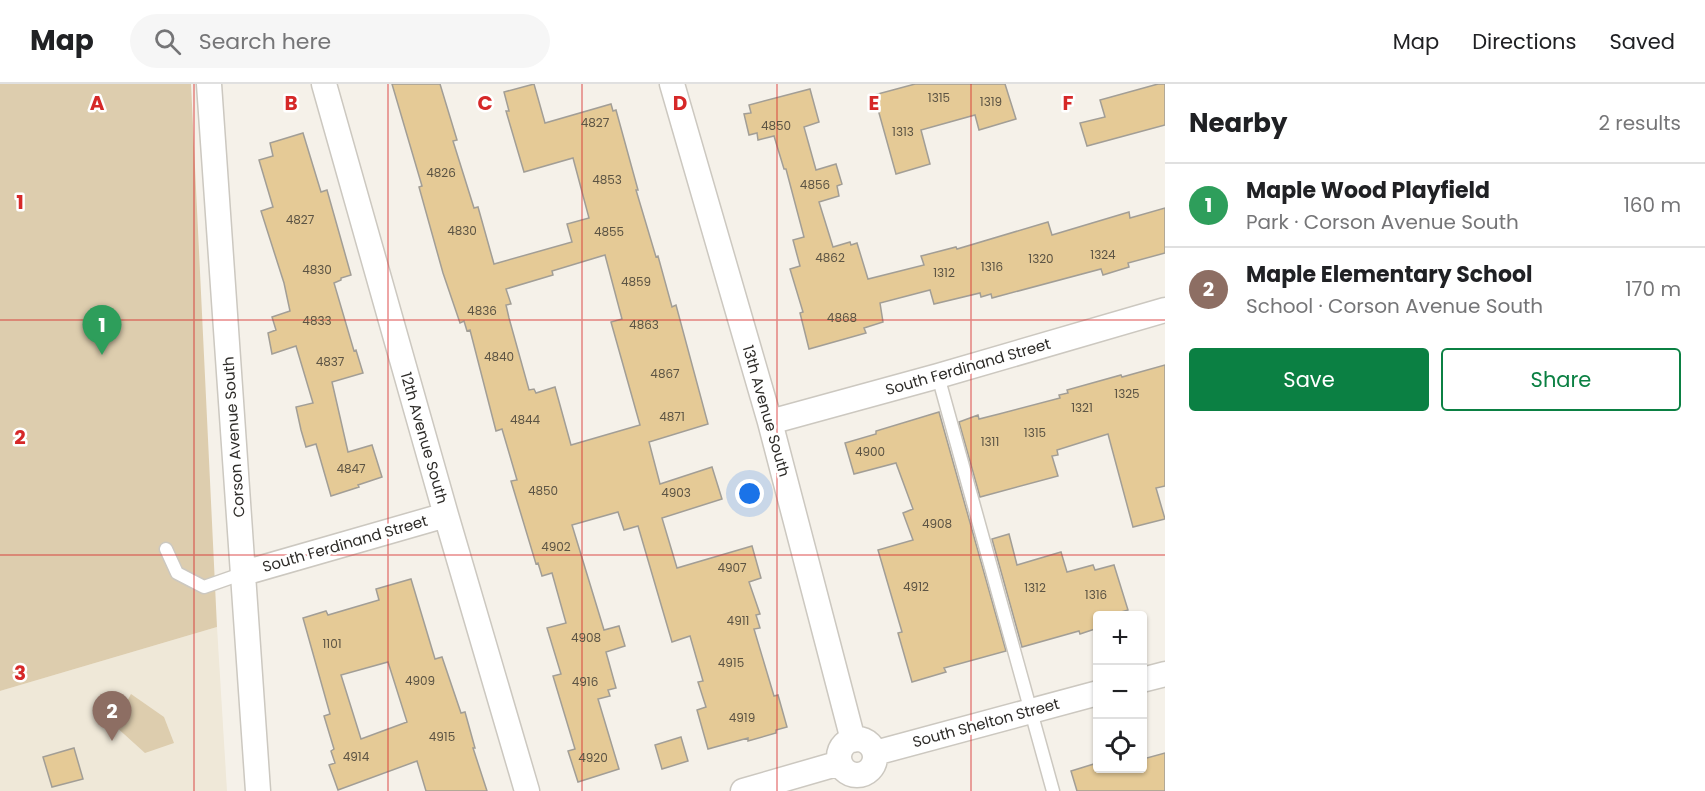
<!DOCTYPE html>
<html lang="en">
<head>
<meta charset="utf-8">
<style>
  :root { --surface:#fff; --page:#f6f6f6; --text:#202124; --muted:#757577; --line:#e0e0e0; --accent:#0b8043 }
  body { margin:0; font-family:Poppins,sans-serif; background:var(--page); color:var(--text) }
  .controls { position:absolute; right:18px; bottom:18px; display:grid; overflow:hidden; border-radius:6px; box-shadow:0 2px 4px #0004 }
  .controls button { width:54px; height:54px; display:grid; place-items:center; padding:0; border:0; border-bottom:2px solid var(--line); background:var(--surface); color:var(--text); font:30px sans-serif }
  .you { position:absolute; left:750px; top:410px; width:21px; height:21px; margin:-15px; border:4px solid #fff; border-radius:50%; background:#1a73e8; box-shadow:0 0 0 9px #1a73e833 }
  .badge { display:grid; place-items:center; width:39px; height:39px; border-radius:50%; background:var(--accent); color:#fff; font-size:20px; font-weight:700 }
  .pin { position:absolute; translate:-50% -50px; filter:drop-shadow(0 2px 3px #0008) }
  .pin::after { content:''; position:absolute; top:32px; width:21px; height:18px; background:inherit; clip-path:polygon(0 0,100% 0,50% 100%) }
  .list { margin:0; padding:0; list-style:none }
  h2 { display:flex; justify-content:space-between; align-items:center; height:78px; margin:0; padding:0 24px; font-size:26px }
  h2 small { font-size:20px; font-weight:400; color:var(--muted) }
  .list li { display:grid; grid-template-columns:39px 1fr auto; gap:18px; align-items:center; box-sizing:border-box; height:84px; padding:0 24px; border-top:2px solid var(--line) }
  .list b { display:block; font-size:22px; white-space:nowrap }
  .list p { margin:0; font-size:20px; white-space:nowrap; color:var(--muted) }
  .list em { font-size:20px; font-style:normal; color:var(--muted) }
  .actions { display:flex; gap:12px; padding:18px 24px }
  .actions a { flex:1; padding:14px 0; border:2px solid var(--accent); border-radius:6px; text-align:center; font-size:21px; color:var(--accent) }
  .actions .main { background:var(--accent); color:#fff }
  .icon { flex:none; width:33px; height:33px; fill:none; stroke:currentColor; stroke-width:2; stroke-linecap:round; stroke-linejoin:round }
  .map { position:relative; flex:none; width:1165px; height:707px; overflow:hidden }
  header { display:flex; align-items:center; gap:36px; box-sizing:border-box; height:84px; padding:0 30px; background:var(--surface); border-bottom:2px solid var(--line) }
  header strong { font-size:28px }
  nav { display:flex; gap:33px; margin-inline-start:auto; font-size:21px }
  .search { width:420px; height:54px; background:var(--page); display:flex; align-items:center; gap:15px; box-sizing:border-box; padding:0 21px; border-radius:33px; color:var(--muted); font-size:22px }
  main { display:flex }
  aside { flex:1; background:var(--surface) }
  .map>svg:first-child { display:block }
  .built { fill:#efe8d8 }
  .green { fill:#ddcdae }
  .building { fill:#e5ca96; stroke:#a29e96; stroke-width:1.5; fill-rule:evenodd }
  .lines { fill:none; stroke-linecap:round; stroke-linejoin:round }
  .service-casing { stroke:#ccc8c0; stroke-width:15 }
  .minor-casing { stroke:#ccc8c0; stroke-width:27 }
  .service { stroke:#fff; stroke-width:12 }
  .minor { stroke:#fff; stroke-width:24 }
  .grid { fill:none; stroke:#d62828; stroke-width:1.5; stroke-opacity:0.55 }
  .labels { text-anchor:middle; stroke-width:5; stroke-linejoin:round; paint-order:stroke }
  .number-label { font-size:12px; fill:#5c5444 }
  .street-label { font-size:15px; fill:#2e2c29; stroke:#fff }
  .grid-label { font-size:20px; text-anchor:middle; font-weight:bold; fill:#d62828; stroke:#fff; stroke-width:5; stroke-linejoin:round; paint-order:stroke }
</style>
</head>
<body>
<header>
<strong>Map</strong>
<div class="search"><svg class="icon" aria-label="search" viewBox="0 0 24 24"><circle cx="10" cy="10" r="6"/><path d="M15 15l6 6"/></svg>Search here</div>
<nav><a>Map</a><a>Directions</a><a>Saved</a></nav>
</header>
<main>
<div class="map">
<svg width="1165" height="707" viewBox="0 0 1165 707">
  <rect width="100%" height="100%" fill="#f5f1e9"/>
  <!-- built -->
  <path class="built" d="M217 543 227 707H0V607Z"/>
  <!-- green -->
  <path class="green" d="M0 0H191L217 543 0 607Z
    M131 610 164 633 174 659 145 669 114 641Z"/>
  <!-- building -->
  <path class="building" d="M392 0H440L457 56 453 57 474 124 478 123 494 180 572 158 567 140 589 134 573 74 524 88 506 27H509L504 8 534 0 545 39 611 20 613 27 616 26 638 106H636L656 173 658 172 672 223 676 221 708 340 649 358 660 400 712 383 722 415 662 434 677 484 752 462 761 494 749 498 760 530 756 531 760 544 754 545 774 612 778 611 787 643 776 646V649L748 657V654L708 665 697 626 706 623 698 598 703 597 690 552 672 558 638 442 624 446 618 428 572 441 604 546 619 542 625 562 606 568 616 604 608 606 610 612 598 615 619 685 578 698 568 667 575 665 553 592 561 590 547 544 566 539 552 489 542 492 538 479 536 480 511 397 517 396 502 345 496 347 470 246 467 247 464 237 460 239 443 189 419 103 422 102ZM605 171 622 235 611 238 640 341 571 361 555 303 536 309 534 305 529 306 509 234 506 221 511 220 506 205 553 191 552 187Z
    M915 0H1005L1016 35 979 46 975 31 921 46 930 80 896 90 874 11Z
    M1158 0H1165V41L1087 62 1080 39 1105 33 1100 16Z
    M810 5 819 38 804 43 816 86 836 80 842 100 837 102 839 112 819 118 833 163 850 158 851 161 857 159 868 195 924 181 921 172 956 163 957 165 1048 138 1052 151 1129 128 1130 134 1165 124V169L1128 179 1129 183 1103 191 1101 185 992 214 991 210 981 213 980 209 934 220 930 206 880 219 883 238 864 244 866 249 809 265 800 229 803 228 790 185 800 182 793 156 804 153 786 85H784L774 52 758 56 757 49 749 51 744 30 751 29 749 21Z
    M303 49 321 108 327 106 351 191 341 194V196L334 199 354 267 356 266 363 289 332 298 348 368 372 361 382 393 358 401 359 403 331 412 316 360 306 363 301 346 296 323 313 319 296 262 272 270 268 249 276 246 272 233 290 227 284 199 261 127 273 123 259 76 273 72 270 59Z
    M1165 281V402L1156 404 1165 435 1133 443 1108 350 1057 366 1058 371 1052 372 1058 392 980 413 959 338 978 331 979 335 999 330 1060 314 1059 311 1068 309 1067 306 1121 291 1122 293Z
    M939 328 1006 567 944 584 946 588 912 598 898 549 902 548 878 466 913 456 903 429 913 425 896 379 854 390 845 359 876 350V347Z
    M1009 450 1017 481 1061 468 1067 488 1093 481 1095 486 1114 481 1128 526 1111 531H1098V544L1080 550 1079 547 1022 563 992 455Z
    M411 495 435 575 442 573 461 629 465 628 475 664H473L487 707H426L417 677 338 706 329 681 335 679 331 667 334 665 324 632 330 630 303 534 326 527 328 531 379 516 376 505ZM388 578 407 638 361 655 341 591Z
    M681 653 688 677 662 685 655 661Z
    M74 664 83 695 52 703 43 673Z
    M1165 669V707H1077L1071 687 1097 679 1098 684H1143V675Z"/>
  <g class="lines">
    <defs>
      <path id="service" d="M938 292 1053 707
        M166 465 177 489 204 503 244 489"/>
      <path id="minor" d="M209 0 258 707
        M324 0 446 431 527 707
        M672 0 770 338 853 656
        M770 338 938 292 1165 226
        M244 489 446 431
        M1142 596 1165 590
        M839 673a18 18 0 1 1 36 0a18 18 0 1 1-36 0Z
        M875 669 1098 609
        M743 707 840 679"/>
    </defs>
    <!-- service casing -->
    <use href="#service" class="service-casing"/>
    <!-- minor casing -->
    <use href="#minor" class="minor-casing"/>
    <!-- service -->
    <use href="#service" class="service"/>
    <!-- minor -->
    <use href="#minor" class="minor"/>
  </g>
  <!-- grid -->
  <path class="grid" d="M194 0V707M388 0V707M582 0V707M777 0V707M971 0V707M0 236H1165M0 471H1165"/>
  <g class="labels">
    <!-- number labels -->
    <g class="number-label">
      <text x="939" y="18">1315</text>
      <text x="991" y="22">1319</text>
      <text x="595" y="43">4827</text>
      <text x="776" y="46">4850</text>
      <text x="903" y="52">1313</text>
      <text x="441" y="93">4826</text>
      <text x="607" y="100">4853</text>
      <text x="815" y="105">4856</text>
      <text x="300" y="140">4827</text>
      <text x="462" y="151">4830</text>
      <text x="609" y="152">4855</text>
      <text x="1103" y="175">1324</text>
      <text x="830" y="178">4862</text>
      <text x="1041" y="179">1320</text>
      <text x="992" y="187">1316</text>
      <text x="317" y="190">4830</text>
      <text x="944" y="193">1312</text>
      <text x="636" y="202">4859</text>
      <text x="482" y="231">4836</text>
      <text x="842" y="238">4868</text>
      <text x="317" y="241">4833</text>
      <text x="644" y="245">4863</text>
      <text x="499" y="277">4840</text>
      <text x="330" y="282">4837</text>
      <text x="665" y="294">4867</text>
      <text x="1127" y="314">1325</text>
      <text x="1082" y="328">1321</text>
      <text x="672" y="337">4871</text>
      <text x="525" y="340">4844</text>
      <text x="1035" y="353">1315</text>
      <text x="990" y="362">1311</text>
      <text x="870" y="372">4900</text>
      <text x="351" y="389">4847</text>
      <text x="543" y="411">4850</text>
      <text x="676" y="413">4903</text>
      <text x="937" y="444">4908</text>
      <text x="556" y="467">4902</text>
      <text x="732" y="488">4907</text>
      <text x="916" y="507">4912</text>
      <text x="1035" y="508">1312</text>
      <text x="1096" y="515">1316</text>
      <text x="738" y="541">4911</text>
      <text x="586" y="558">4908</text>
      <text x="332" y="564">1101</text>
      <text x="731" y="583">4915</text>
      <text x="420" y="601">4909</text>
      <text x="585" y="602">4916</text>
      <text x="742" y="638">4919</text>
      <text x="442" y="657">4915</text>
      <text x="356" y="677">4914</text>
      <text x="593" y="678">4920</text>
    </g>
    <!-- street labels -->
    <g class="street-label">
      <text transform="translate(968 283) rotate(-16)" y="5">South Ferdinand Street</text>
      <text transform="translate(766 327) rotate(74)" y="5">13th Avenue South</text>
      <text transform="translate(234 353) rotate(-94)" y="5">Corson Avenue South</text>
      <text transform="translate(424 354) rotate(74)" y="5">12th Avenue South</text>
      <text transform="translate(345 460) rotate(-16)" y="5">South Ferdinand Street</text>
      <text transform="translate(986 639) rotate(-15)" y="5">South Shelton Street</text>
    </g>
  </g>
  <g class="grid-label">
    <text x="97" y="26">A</text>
    <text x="291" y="26">B</text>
    <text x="485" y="26">C</text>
    <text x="680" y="26">D</text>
    <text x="874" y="26">E</text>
    <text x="1068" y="26">F</text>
    <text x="20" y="125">1</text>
    <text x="20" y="360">2</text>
    <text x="20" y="596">3</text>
  </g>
</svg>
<div class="controls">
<button>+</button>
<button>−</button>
<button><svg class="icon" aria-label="locate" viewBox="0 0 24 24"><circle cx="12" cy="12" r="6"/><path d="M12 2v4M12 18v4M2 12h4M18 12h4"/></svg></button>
</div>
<div class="you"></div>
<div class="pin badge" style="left:102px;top:271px;background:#2e9e5b">1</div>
<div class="pin badge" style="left:112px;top:657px;background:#8d6e63">2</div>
</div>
<aside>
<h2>Nearby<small>2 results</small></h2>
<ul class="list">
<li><span class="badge" style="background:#2e9e5b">1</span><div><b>Maple Wood Playfield</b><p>Park · Corson Avenue South</p></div><em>160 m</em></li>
<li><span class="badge" style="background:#8d6e63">2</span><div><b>Maple Elementary School</b><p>School · Corson Avenue South</p></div><em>170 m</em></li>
</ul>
<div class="actions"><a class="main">Save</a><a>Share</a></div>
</aside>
</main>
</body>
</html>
